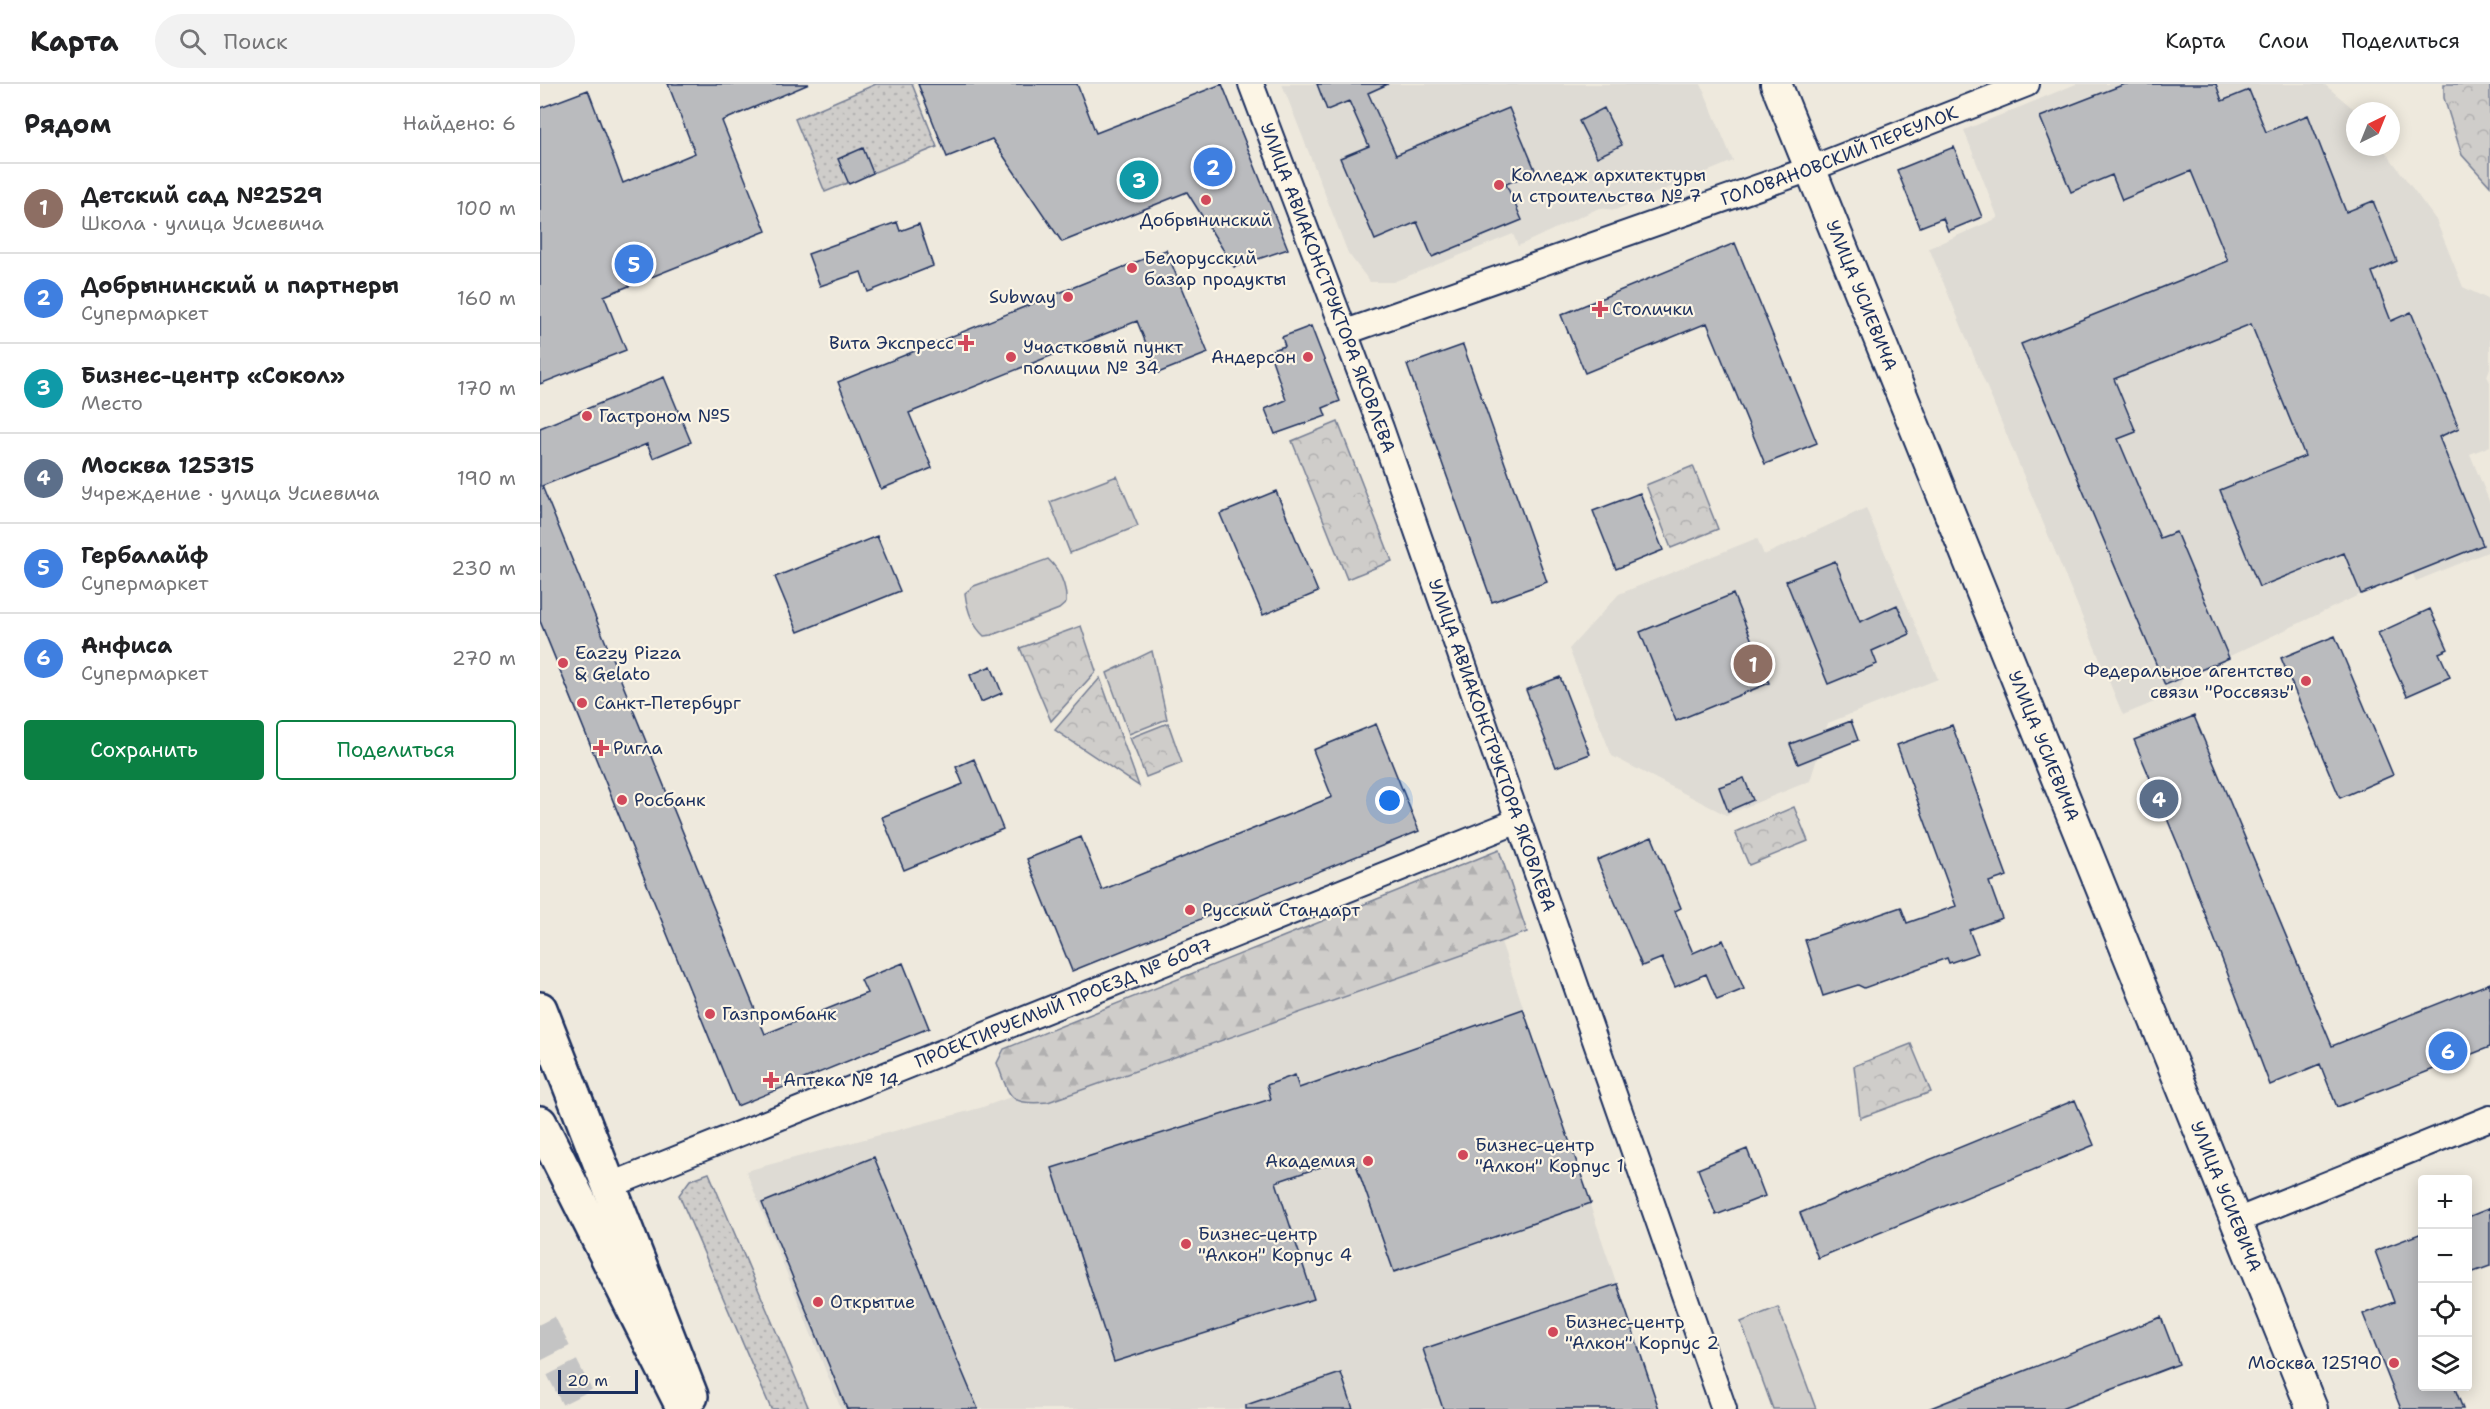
<!DOCTYPE html>
<html lang="ru">
<head>
<meta charset="utf-8">
<style>
  :root { --surface:#fff; --page:#f2f2f2; --text:#202124; --muted:#757577; --line:#e0e0e0; --accent:#0b8043 }
  body { margin:0; font-family:"Shantell Sans",sans-serif; background:var(--page); color:var(--text) }
  .controls { position:absolute; right:18px; bottom:18px; display:grid; overflow:hidden; border-radius:6px; box-shadow:0 3px 15px #0003 }
  .controls button { width:54px; height:54px; display:grid; place-items:center; padding:0; border:0; border-bottom:2px solid var(--line); background:var(--surface); color:var(--text); font:30px sans-serif }
  .compass { position:absolute; left:1806px; top:18px; width:54px; height:54px; border-radius:50%; background:var(--surface); box-shadow:0 3px 15px #0003; rotate:43deg }
  .scale { position:absolute; left:18px; bottom:15px; width:80px; box-sizing:border-box; padding-left:6px; border:3px solid #1b2f5e; border-top:0; font-size:16px; line-height:21px; white-space:nowrap; color:#1b2f5e; -webkit-text-stroke:4px #fcf5e5; paint-order:stroke }
  .you { position:absolute; left:850px; top:717px; width:21px; height:21px; margin:-15px; border:4px solid #fff; border-radius:50%; background:#1a73e8; box-shadow:0 0 0 9px #1a73e833 }
  .badge { display:grid; place-items:center; width:39px; height:39px; border-radius:50%; background:var(--accent); color:#fff; font-size:20px; font-weight:700 }
  .pin { position:absolute; translate:-50% -50%; border:3px solid #fff; box-shadow:0 2px 6px #0006 }
  .list { margin:0; padding:0; list-style:none }
  h2 { display:flex; justify-content:space-between; align-items:center; height:78px; margin:0; padding:0 24px; font-size:26px }
  h2 small { font-size:20px; font-weight:400; color:var(--muted) }
  .list li { display:grid; grid-template-columns:39px 1fr auto; gap:18px; align-items:center; box-sizing:border-box; height:90px; padding:0 24px; border-top:2px solid var(--line) }
  .list b { display:block; font-size:22px; white-space:nowrap }
  .list p { margin:0; font-size:20px; white-space:nowrap; color:var(--muted) }
  .list em { font-size:20px; font-style:normal; color:var(--muted) }
  .actions { display:flex; gap:12px; padding:18px 24px }
  .actions a { flex:1; padding:14px 0; border:2px solid var(--accent); border-radius:6px; text-align:center; font-size:21px; color:var(--accent) }
  .actions .main { background:var(--accent); color:#fff }
  .icon { flex:none; width:33px; height:33px; fill:none; stroke:currentColor; stroke-width:2; stroke-linecap:round; stroke-linejoin:round }
  .map { position:relative; flex:none; width:1950px; height:1325px; overflow:hidden }
  header { display:flex; align-items:center; gap:36px; box-sizing:border-box; height:84px; padding:0 30px; background:var(--surface); border-bottom:2px solid var(--line) }
  header strong { font-size:28px }
  nav { display:flex; gap:33px; margin-inline-start:auto; font-size:21px }
  .search { width:420px; height:54px; background:var(--page); display:flex; align-items:center; gap:15px; box-sizing:border-box; padding:0 21px; border-radius:33px; color:var(--muted); font-size:22px }
  main { display:flex }
  aside { flex:1; background:var(--surface) }
  .map>svg:first-child { display:block }
  .built { fill:#dedbd4 }
  .grass { fill:url(#grass-dots); stroke:#757e94; stroke-width:1.5 }
  .forest { fill:url(#forest-firs); stroke:#757e94; stroke-width:1.5 }
  .park { fill:url(#park-crowns); stroke:#757e94; stroke-width:1.5 }
  .garden { fill:#cfcdca; stroke:#757e94; stroke-width:1.5 }
  .building { fill:#babbbe; stroke:#1b2f5e; stroke-width:1.5 }
  .lines { fill:none; stroke-linecap:round; stroke-linejoin:round }
  .primary-tunnel { stroke:#c4c4c4; stroke-width:33; stroke-dasharray:33 16; stroke-linecap:butt }
  .minor-casing { stroke:#1b2f5e; stroke-width:28 }
  .tertiary-casing { stroke:#1b2f5e; stroke-width:34 }
  .secondary-casing { stroke:#1b2f5e; stroke-width:38 }
  .primary-casing { stroke:#1b2f5e; stroke-width:38 }
  .minor { stroke:#fcf5e5; stroke-width:24 }
  .tertiary { stroke:#fcf5e5; stroke-width:30 }
  .secondary { stroke:#fcf5e5; stroke-width:33 }
  .primary { stroke:#fcf5e5; stroke-width:33 }
  .poi-dot { fill:#d1495b; stroke:#fcf5e5; stroke-width:2 }
  .labels { text-anchor:middle; stroke-width:4.5; stroke-linejoin:round; paint-order:stroke }
  .street-label { font-size:18px; fill:#1b2f5e; stroke:#fcf5e5 }
  .poi-label { font-size:18px; fill:#1b2f5e; stroke:#fcf5e5; text-anchor:start }
</style>
</head>
<body>
<header>
<strong>Карта</strong>
<div class="search"><svg class="icon" aria-label="search" viewBox="0 0 24 24"><circle cx="10" cy="10" r="6"/><path d="M15 15l6 6"/></svg>Поиск</div>
<nav><a>Карта</a><a>Слои</a><a>Поделиться</a></nav>
</header>
<main>
<aside>
<h2>Рядом<small>Найдено: 6</small></h2>
<ul class="list">
<li><span class="badge" style="background:#8d6e63">1</span><div><b>Детский сад №2529</b><p>Школа · улица Усиевича</p></div><em>100 m</em></li>
<li><span class="badge" style="background:#3f7fe0">2</span><div><b>Добрынинский и партнеры</b><p>Супермаркет</p></div><em>160 m</em></li>
<li><span class="badge" style="background:#0f9aa8">3</span><div><b>Бизнес-центр «Сокол»</b><p>Место</p></div><em>170 m</em></li>
<li><span class="badge" style="background:#5c6f8a">4</span><div><b>Москва 125315</b><p>Учреждение · улица Усиевича</p></div><em>190 m</em></li>
<li><span class="badge" style="background:#3f7fe0">5</span><div><b>Гербалайф</b><p>Супермаркет</p></div><em>230 m</em></li>
<li><span class="badge" style="background:#3f7fe0">6</span><div><b>Анфиса</b><p>Супермаркет</p></div><em>270 m</em></li>
</ul>
<div class="actions"><a class="main">Сохранить</a><a>Поделиться</a></div>
</aside>
<div class="map">
<svg width="1950" height="1325" viewBox="0 0 1950 1325">
  <defs>
    <pattern id="grass-dots" width="8" height="8" patternUnits="userSpaceOnUse" patternTransform="scale(1.5)"><rect width="8" height="8" fill="#cfcdca"/><path d="M2 2h.1M6 6h.1" fill="none" stroke="#b1b0b0" stroke-width="1.8" stroke-linecap="round"/></pattern>
    <pattern id="forest-firs" width="22" height="20" patternUnits="userSpaceOnUse" patternTransform="scale(1.5)"><rect width="22" height="20" fill="#cfcdca"/><path d="M5 1l3.5 6h-7zM16 11l3.5 6h-7z" fill="#b1b0b0"/></pattern>
    <pattern id="park-crowns" width="20" height="18" patternUnits="userSpaceOnUse" patternTransform="scale(1.5)"><rect width="20" height="18" fill="#cfcdca"/><path d="M2 6a3 3 0 1 1 6 0M12 15a3 3 0 1 1 6 0" fill="none" stroke="#b1b0b0"/></pattern>
  </defs>
  <rect width="100%" height="100%" fill="#eee9dd"/>
  <filter id="ink" filterUnits="userSpaceOnUse"><feTurbulence type="fractalNoise" baseFrequency=".0167" numOctaves="2"/><feDisplacementMap in="SourceGraphic" scale="12" xChannelSelector="R" yChannelSelector="G"/><feConvolveMatrix kernelMatrix="1 2 1 2 8 2 1 2 1" color-interpolation-filters="sRGB"/></filter>
  <g filter="url(#ink)">
    <!-- built -->
    <path class="built" d="M742 0H1161L1193 77 1075 126 1059 124 978 162 973 150 853 198H830L808 169Z
      M1536 0H1784L1816 27 1815 63H1842L1896 136 1923 203 1950 216V284L1947 292 1950 298V362L1930 370 1950 419V467L1876 497 1872 489 1821 510 1643 594 1636 609 1583 631 1389 164 1458 134 1424 46Z
      M1326 424 1398 595 1288 639 1270 697 1186 731 1072 672 1029 565 1079 510 1217 454 1224 471Z
      M955 840 1119 1325H301L206 1087 440 1024Z"/>
    <!-- grass -->
    <path class="grass" d="M336 0H372L397 63 285 108 255 35Z
      M169 1089 269 1325H231L139 1111 150 1096Z"/>
    <!-- forest -->
    <path class="forest" d="M959 766 987 848 508 1018C468 1022 470 1013 457 979L464 965Z"/>
    <!-- park -->
    <path class="park" d="M1904 0H1950V102L1922 71 1904 14Z
      M798 338 852 477 807 495 752 357Z
      M1153 382 1178 445 1131 464 1106 401Z
      M541 542 556 587 511 637 480 564Z
      M560 594 599 702 515 646Z
      M628 639 642 679 606 693 590 654Z
      M1254 723 1268 757 1209 781 1195 748Z
      M1371 960 1391 1008 1320 1034 1314 982Z"/>
    <!-- garden -->
    <path class="garden" d="M577 392 598 442 530 469 510 418Z
      M508 475C520 486 527 503 526 519L519 525 452 551 444 552C432 541 427 526 425 509L434 502Z
      M612 567 627 635 589 650 567 589Z
      M1238 1223 1276 1325H1233L1201 1238Z"/>
    <!-- building -->
    <path class="building" d="M128 0H269L182 37 226 147 64 212 86 266 0 300V24L48 6 83 99 155 69Z
      M378 0H537L556 49 682 0 748 165 694 183 647 108 522 158 452 55 407 73Z
      M777 0H848L828 9 856 71 969 24 996 88 966 100 982 136 892 173 877 138 835 156 800 74 829 62 809 17 787 26Z
      M1585 0H1676L1682 17 1709 6 1726 48 1768 31 1806 128 1833 117 1857 177 1832 188 1851 237 1871 228 1919 344 1899 353 1943 461 1821 510 1804 469 1719 503 1680 406 1765 372 1711 240 1574 295 1596 348 1578 355 1620 454 1636 448 1689 574 1625 601 1481 260 1688 177 1651 87 1582 116 1572 91 1531 108 1500 33Z
      M1064 24 1082 61 1057 73 1039 37Z
      M1414 63 1442 133 1408 147 1403 134 1380 143 1357 86Z
      M323 64 333 89 309 100 298 75Z
      M357 138 360 147 379 140 393 182 328 208 321 188 280 202 268 170Z
      M1195 159 1277 359 1225 380 1167 239 1045 289 1021 231Z
      M626 166 668 269 618 289 597 237 369 329 392 384 341 405 298 298Z
      M771 242 800 317 783 324 786 332 735 350 725 325 746 316 729 267 745 262 742 253Z
      M923 261 1007 498 952 518 867 281Z
      M124 293 151 358 113 374 107 360 2 402 59 542 225 950 327 909 321 896 363 879 389 944 197 1022 0 537V344Z
      M736 407 778 508 723 531 680 430Z
      M1100 409 1123 466 1076 485 1053 427Z
      M337 452 360 507 258 548 235 493Z
      M1295 477 1320 538 1357 521 1370 550 1332 567 1337 580 1288 600 1246 497Z
      M1193 510 1229 599 1136 637 1100 548Z
      M1890 525 1908 565 1899 569 1910 593 1867 612 1838 549Z
      M1795 552 1853 691 1800 714 1741 574Z
      M451 582 462 609 441 618 430 591Z
      M1020 593 1050 670 1016 683 986 606Z
      M1654 632 1792 962 1950 899V963L1797 1023 1780 980 1730 1001 1644 775 1594 656Z
      M1311 637 1318 656 1258 680 1250 660Z
      M836 640 879 747 532 887 487 775 541 753 562 806 792 713 773 666Z
      M1412 641 1467 792 1449 798 1462 834 1429 846 1438 869 1409 879 1407 874 1324 904 1318 901 1283 912 1265 856 1361 823 1367 839 1416 822 1357 661Z
      M434 675 463 745 364 786 342 733 423 700 416 683Z
      M1204 694 1213 716 1188 727 1179 703Z
      M1112 753 1141 824 1135 827 1153 869 1183 856 1204 905 1177 916 1166 890 1135 903 1122 874 1102 882 1057 776Z
      M983 925 1051 1119 854 1188 813 1072 736 1098 774 1215 574 1278 512 1084 731 1015 727 1001 755 991 759 1004Z
      M1535 1016 1554 1061 1278 1174 1260 1129Z
      M1207 1065 1225 1112 1176 1131 1158 1085Z
      M334 1073 422 1287 438 1325H307L222 1119Z
      M1950 1124V1182L1928 1190V1133Z
      M1882 1149V1302H1914L1923 1325H1861L1823 1230 1854 1218 1835 1167Z
      M1077 1200 1119 1325H903L883 1265Z
      M1621 1233 1639 1280 1521 1325H1388Z
      M801 1289 813 1325H706V1321Z"/>
    <g class="lines">
      <!-- primary-tunnel -->
      <path class="primary-tunnel" d="M0 1240 43 1325"/>
      <defs>
        <g id="minor">
          <path id="s1" d="M711 0 841 344 1184 1325"/>
          <path id="s2" d="M806 248 1270 85 1487 0"/>
          <path id="s3" d="M69 1102 978 737"/>
          <path d="M1696 1137 1950 1034"/>
        </g>
        <g id="tertiary">
          <path id="s4" d="M1236 0 1772 1325"/>
        </g>
        <path id="secondary" d="M0 925 151 1312"/>
        <path id="primary" d="M0 1039 144 1325"/>
      </defs>
      <!-- minor casing -->
      <use href="#minor" class="minor-casing"/>
      <!-- tertiary casing -->
      <use href="#tertiary" class="tertiary-casing"/>
      <!-- secondary casing -->
      <use href="#secondary" class="secondary-casing"/>
      <!-- primary casing -->
      <use href="#primary" class="primary-casing"/>
      <!-- minor -->
      <use href="#minor" class="minor"/>
      <!-- tertiary -->
      <use href="#tertiary" class="tertiary"/>
      <!-- secondary -->
      <use href="#secondary" class="secondary"/>
      <!-- primary -->
      <use href="#primary" class="primary"/>
    </g>
  </g>
  <!-- markers -->
  <g class="poi-dot">
    <circle cx="959" cy="101" r="6"/>
    <circle cx="666" cy="116" r="6"/>
    <circle cx="592" cy="184" r="6"/>
    <circle cx="528" cy="213" r="6"/>
    <path d="M1057 216h6v6h6v6h-6v6h-6v-6h-6v-6h6z"/>
    <path d="M423 250h6v6h6v6h-6v6h-6v-6h-6v-6h6z"/>
    <circle cx="471" cy="273" r="6"/>
    <circle cx="768" cy="273" r="6"/>
    <circle cx="47" cy="332" r="6"/>
    <circle cx="23" cy="579" r="6"/>
    <circle cx="1766" cy="597" r="6"/>
    <circle cx="42" cy="619" r="6"/>
    <path d="M58 655h6v6h6v6h-6v6h-6v-6h-6v-6h6z"/>
    <circle cx="82" cy="716" r="6"/>
    <circle cx="650" cy="826" r="6"/>
    <circle cx="170" cy="930" r="6"/>
    <path d="M228 987h6v6h6v6h-6v6h-6v-6h-6v-6h6z"/>
    <circle cx="923" cy="1071" r="6"/>
    <circle cx="828" cy="1077" r="6"/>
    <circle cx="646" cy="1160" r="6"/>
    <circle cx="278" cy="1218" r="6"/>
    <circle cx="1013" cy="1248" r="6"/>
    <circle cx="1854" cy="1279" r="6"/>
  </g>
  <g class="labels">
    <!-- street labels -->
    <g class="street-label">
      <text dy="6" stroke="none"><textPath href="#s2" startOffset="524">ГОЛОВАНОВСКИЙ ПЕРЕУЛОК</textPath></text>
      <text dy="6" stroke="none"><textPath href="#s1" startOffset="218">УЛИЦА АВИАКОНСТРУКТОРА ЯКОВЛЕВА</textPath></text>
      <text dy="6" stroke="none"><textPath href="#s4" startOffset="228">УЛИЦА УСИЕВИЧА</textPath></text>
      <text dy="6" stroke="none"><textPath href="#s1" startOffset="704">УЛИЦА АВИАКОНСТРУКТОРА ЯКОВЛЕВА</textPath></text>
      <text dy="6" stroke="none"><textPath href="#s4" startOffset="714">УЛИЦА УСИЕВИЧА</textPath></text>
      <text dy="6" stroke="none"><textPath href="#s3" startOffset="490">ПРОЕКТИРУЕМЫЙ ПРОЕЗД № 6097</textPath></text>
      <text dy="6" stroke="none"><textPath href="#s4" startOffset="1200">УЛИЦА УСИЕВИЧА</textPath></text>
    </g>
    <!-- poi labels -->
    <g class="poi-label">
      <text x="971" y="97">Колледж архитектуры<tspan x="971" dy="21">и строительства № 7</tspan></text>
      <text x="666" y="142" text-anchor="middle">Добрынинский</text>
      <text x="604" y="180">Белорусский<tspan x="604" dy="21">базар продукты</tspan></text>
      <text x="516" y="219" text-anchor="end">Subway</text>
      <text x="1072" y="231">Столички</text>
      <text x="414" y="265" text-anchor="end">Вита Экспресс</text>
      <text x="483" y="269">Участковый пункт<tspan x="483" dy="21">полиции № 34</tspan></text>
      <text x="756" y="279" text-anchor="end">Андерсон</text>
      <text x="59" y="338">Гастроном №5</text>
      <text x="35" y="575">Eazzy Pizza<tspan x="35" dy="21">&amp; Gelato</tspan></text>
      <text x="1754" y="593" text-anchor="end">Федеральное агентство<tspan x="1754" dy="21">связи "Россвязь"</tspan></text>
      <text x="54" y="625">Санкт-Петербург</text>
      <text x="73" y="670">Ригла</text>
      <text x="94" y="722">Росбанк</text>
      <text x="662" y="832">Русский Стандарт</text>
      <text x="182" y="936">Газпромбанк</text>
      <text x="243" y="1002">Аптека № 14</text>
      <text x="935" y="1067">Бизнес-центр<tspan x="935" dy="21">"Алкон" Корпус 1</tspan></text>
      <text x="816" y="1083" text-anchor="end">Академия</text>
      <text x="658" y="1156">Бизнес-центр<tspan x="658" dy="21">"Алкон" Корпус 4</tspan></text>
      <text x="290" y="1224">Открытие</text>
      <text x="1025" y="1244">Бизнес-центр<tspan x="1025" dy="21">"Алкон" Корпус 2</tspan></text>
      <text x="1842" y="1285" text-anchor="end">Москва 125190</text>
    </g>
  </g>
</svg>
<div class="controls">
<button>+</button>
<button>−</button>
<button><svg class="icon" aria-label="locate" viewBox="0 0 24 24"><circle cx="12" cy="12" r="6"/><path d="M12 2v4M12 18v4M2 12h4M18 12h4"/></svg></button>
<button><svg class="icon" aria-label="layers" viewBox="0 0 24 24"><path d="M12 4l9 5-9 5-9-5zM3 14l9 5 9-5"/></svg></button>
</div>
<svg class="compass" viewBox="-18 -18 36 36"><path d="M0-13l5 13h-10z" fill="#e53935"/><path d="M0 13l5-13h-10z" fill="#757577"/></svg>
<div class="scale">20 m</div>
<div class="you"></div>
<div class="pin badge" style="left:1213px;top:580px;background:#8d6e63">1</div>
<div class="pin badge" style="left:673px;top:83px;background:#3f7fe0">2</div>
<div class="pin badge" style="left:599px;top:96px;background:#0f9aa8">3</div>
<div class="pin badge" style="left:1619px;top:715px;background:#5c6f8a">4</div>
<div class="pin badge" style="left:94px;top:180px;background:#3f7fe0">5</div>
<div class="pin badge" style="left:1908px;top:967px;background:#3f7fe0">6</div>
</div>
</main>
</body>
</html>
